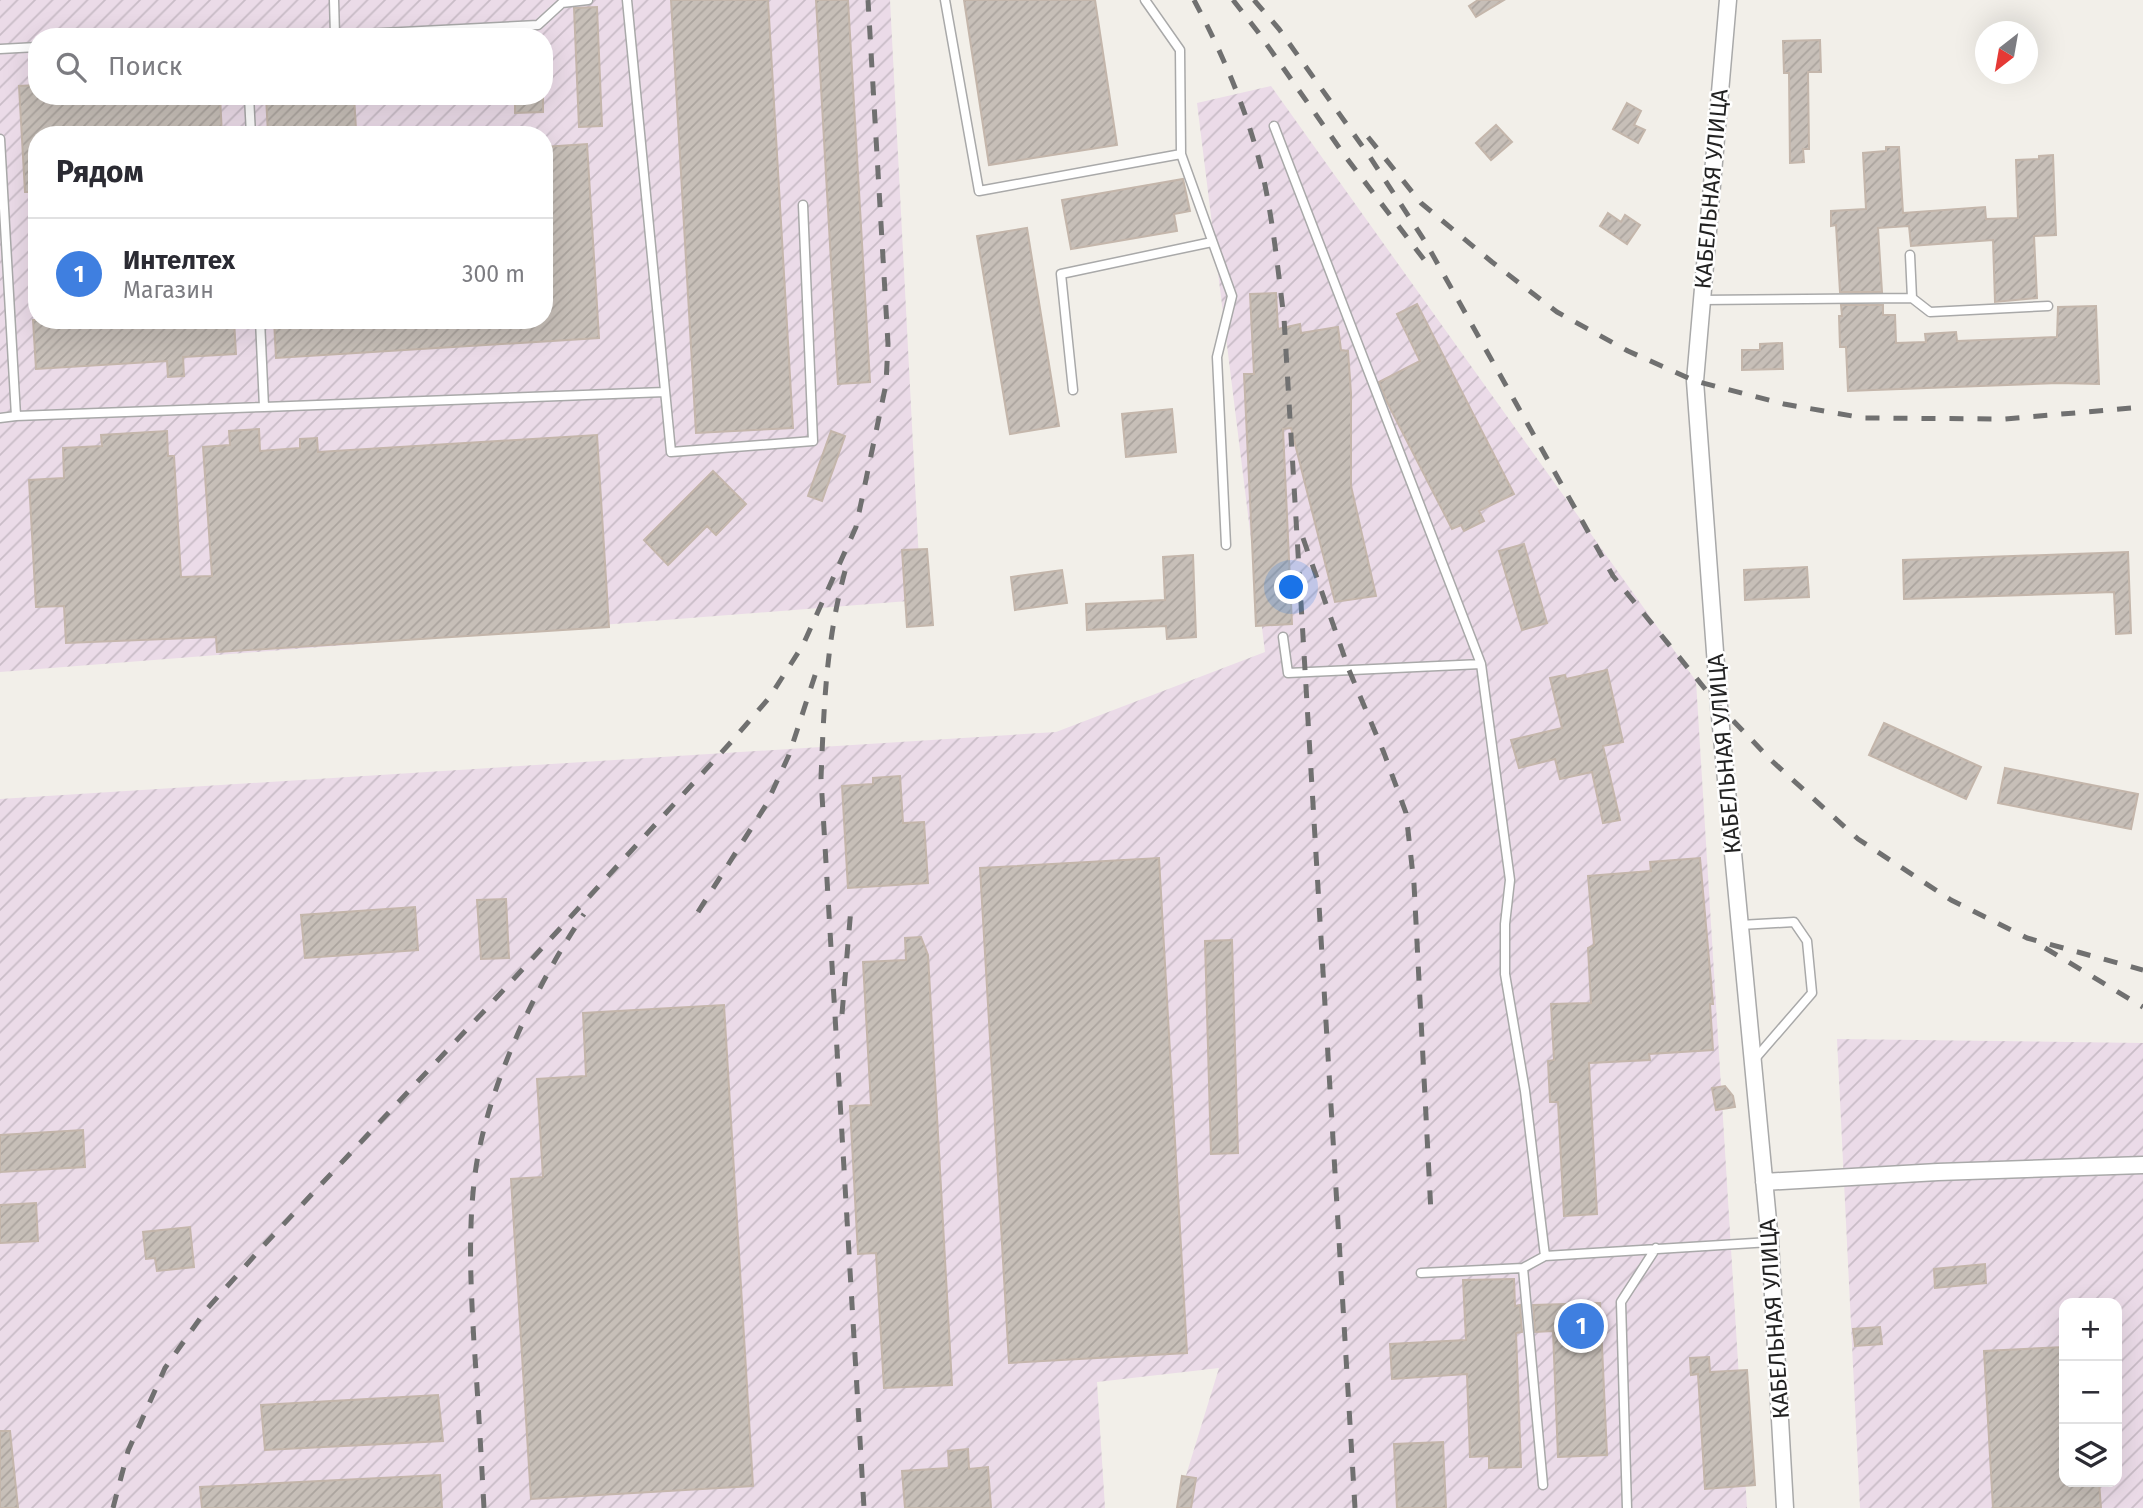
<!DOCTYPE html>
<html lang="ru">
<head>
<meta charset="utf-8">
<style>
  :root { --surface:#fff; --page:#f2f2f3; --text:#2b2b33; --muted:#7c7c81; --line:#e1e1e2; --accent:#b45309 }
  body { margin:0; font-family:"Fira Sans",sans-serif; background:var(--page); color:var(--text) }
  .controls { position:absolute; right:21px; bottom:21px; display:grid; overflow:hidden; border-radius:14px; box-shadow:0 7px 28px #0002 }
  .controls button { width:63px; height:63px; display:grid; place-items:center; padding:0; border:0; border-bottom:2px solid var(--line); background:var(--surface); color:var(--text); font:35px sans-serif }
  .compass { position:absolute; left:1975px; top:21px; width:63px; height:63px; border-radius:50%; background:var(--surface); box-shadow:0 7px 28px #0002; rotate:211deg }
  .you { position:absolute; left:1292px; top:588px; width:24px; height:24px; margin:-18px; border:5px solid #fff; border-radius:50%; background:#1a73e8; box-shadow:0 0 0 10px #1a73e833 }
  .badge { display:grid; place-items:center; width:46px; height:46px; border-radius:50%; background:var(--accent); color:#fff; font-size:23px; font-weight:700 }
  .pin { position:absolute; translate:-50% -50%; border:4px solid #fff; box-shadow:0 2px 7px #0006 }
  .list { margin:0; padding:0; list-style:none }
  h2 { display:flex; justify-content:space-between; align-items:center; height:91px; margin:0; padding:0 28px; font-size:30px }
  h2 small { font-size:23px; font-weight:400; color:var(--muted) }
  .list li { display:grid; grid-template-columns:46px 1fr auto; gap:21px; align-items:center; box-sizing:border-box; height:112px; padding:0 28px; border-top:2px solid var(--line) }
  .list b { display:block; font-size:26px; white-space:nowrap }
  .list p { margin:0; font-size:23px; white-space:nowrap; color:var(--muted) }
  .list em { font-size:23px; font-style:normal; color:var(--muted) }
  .icon { flex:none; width:38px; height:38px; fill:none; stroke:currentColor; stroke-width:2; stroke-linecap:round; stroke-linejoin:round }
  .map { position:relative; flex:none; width:2143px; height:1508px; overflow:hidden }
  .search { position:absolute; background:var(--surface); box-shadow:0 7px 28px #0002; left:28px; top:28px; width:525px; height:77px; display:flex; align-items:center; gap:18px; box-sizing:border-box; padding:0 24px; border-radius:28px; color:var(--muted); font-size:26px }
  .panel { position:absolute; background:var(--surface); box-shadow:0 7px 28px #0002; left:28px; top:126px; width:525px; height:203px; border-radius:28px }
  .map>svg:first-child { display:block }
  .industrial { fill:url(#industrial-furrows); fill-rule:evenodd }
  .building { fill:url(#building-hatch); stroke:#c4b6ab; stroke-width:2 }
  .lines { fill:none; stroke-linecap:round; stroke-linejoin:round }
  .service-casing { stroke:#a9a9a9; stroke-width:11 }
  .minor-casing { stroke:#a9a9a9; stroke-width:19 }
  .service { stroke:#fff; stroke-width:8 }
  .minor { stroke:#fff; stroke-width:16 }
  .rail { stroke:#707070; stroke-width:5; stroke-dasharray:14 14; stroke-linecap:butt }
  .labels { text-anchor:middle; stroke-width:5; stroke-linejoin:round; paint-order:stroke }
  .street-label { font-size:23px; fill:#222; stroke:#fff }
</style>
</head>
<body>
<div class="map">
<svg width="2143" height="1508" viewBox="0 0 2143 1508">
  <defs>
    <pattern id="industrial-furrows" width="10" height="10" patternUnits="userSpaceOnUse" patternTransform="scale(1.75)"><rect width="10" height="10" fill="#ebdbe8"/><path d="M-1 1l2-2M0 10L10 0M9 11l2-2" fill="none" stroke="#c9bcc7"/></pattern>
    <pattern id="building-hatch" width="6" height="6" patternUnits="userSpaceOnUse" patternTransform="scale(1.75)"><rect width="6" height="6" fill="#c7bfb8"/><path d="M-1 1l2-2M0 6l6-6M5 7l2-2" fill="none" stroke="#aba49e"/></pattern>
  </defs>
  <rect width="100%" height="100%" fill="#f2efe9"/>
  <!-- industrial -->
  <path class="industrial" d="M0 0H890L921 600 0 672ZM37 37H544V96H37ZM37 135H544V320H37Z
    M1271 86 1696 681 1747 1508H1176L1219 1368 1097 1382 1105 1508H0V799L1056 732 1265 652 1197 103Z
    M1837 1039 2143 1043V1508H1860ZM2064 1303H2117V1482H2064Z"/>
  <!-- building -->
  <path class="building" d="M671 0H768L793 428 696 433Z
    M816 0H848L870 382 838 384Z
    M964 0H1095L1117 145 989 165Z
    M1478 0H1504L1476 17 1469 6Z
    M597 7 602 126 579 127 574 8Z
    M1820 40 1821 72H1808L1809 149H1803L1804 162 1790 163 1789 73H1784L1783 41Z
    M37 85V96H220L222 135H37V192H25L19 86Z
    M266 96H354L356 129 268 134Z
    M515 96H543V112L515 113Z
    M1627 103 1641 111 1634 125 1645 130 1638 143 1613 129Z
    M1496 125 1512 142 1491 160 1476 143Z
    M587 144 599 338 276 358 274 320H544V147Z
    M1886 147H1899L1903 213 1985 207 1986 219 2018 218 2016 160 2039 159V156L2053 155 2056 235 2034 236 2037 298 1995 302 1993 240 1911 246 1909 226 1878 228 1882 292H1840L1836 225 1831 226V211L1866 209 1863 153 1886 151Z
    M1183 179 1190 211 1174 214 1177 231 1071 249 1062 200Z
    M1608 213 1621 222 1625 215 1640 225 1627 244 1600 226Z
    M1027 228 1059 426 1010 434 977 236Z
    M1276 293 1278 329 1300 324 1301 333 1338 327 1341 350 1348 351 1351 393V486L1376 596 1335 602 1291 428 1283 429 1292 624 1256 626 1244 374H1254L1250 294Z
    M1417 304 1514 494 1479 511 1484 521 1464 531 1461 525 1452 529 1387 402 1379 382 1420 361 1397 314Z
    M1841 305H1883V315H1895L1896 343 1926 342 1925 334 1956 332 1957 341 2057 337 2058 307 2096 306 2099 384 2058 383 1848 391 1846 347H1840L1839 316H1842Z
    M33 320H234L236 354 183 357 184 376 168 377 167 361 36 369Z
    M1782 343 1783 369 1742 370V350H1760V344Z
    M1172 409 1176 452 1126 457 1122 414Z
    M259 429 260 451 300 448V439L317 438 318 452 597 435 609 627 217 652 216 637 66 643 64 606 36 607 29 480 64 478 63 448 102 446 101 435 167 431 168 456H174L181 577 212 576 203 447 230 445 229 431Z
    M831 431 845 436 822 501 808 496Z
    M713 471 746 504 716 535 707 526 668 565 644 540Z
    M1524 544 1547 623 1522 630 1499 551Z
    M927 549 933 625 907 627 902 550Z
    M2128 552 2131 633 2116 634 2114 592 1904 599 1903 560Z
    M1193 555 1196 637 1167 639 1166 626 1087 630 1086 604 1165 600 1163 557Z
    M1807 567 1809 597 1745 600 1744 570Z
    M1062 570 1067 603 1015 610 1011 577Z
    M1607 670 1623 742 1603 746 1620 820 1603 823 1592 772 1560 779 1555 759 1519 768 1511 740 1562 728 1550 678 1565 675 1566 679Z
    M1884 723 1981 767 1966 799 1869 755Z
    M2005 768 2138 794 2131 829 1998 803Z
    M900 776 903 823 924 822 928 883 848 888 842 786 873 784V778Z
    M1159 858 1187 1353 1009 1363 980 868Z
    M1700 858 1713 1004H1710L1713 1050 1649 1054 1650 1060 1589 1063 1597 1214 1564 1216 1558 1102H1550L1548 1061 1554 1060 1551 1004 1591 1003 1588 948 1594 945 1588 876 1651 871 1650 862Z
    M506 899 509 958 481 959 477 900Z
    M415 907 418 950 305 958 301 915Z
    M921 937 928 955 952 1385 884 1388 876 1253 858 1254 850 1106 871 1105 863 962 906 960 905 938Z
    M1232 940 1238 1153 1211 1154 1205 941Z
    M724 1005 753 1486 531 1499 511 1179 543 1177 537 1079 586 1076 583 1013Z
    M1725 1086 1733 1096 1735 1107 1716 1110 1712 1088Z
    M83 1130 85 1167 0 1172V1135Z
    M36 1203 38 1241 0 1243V1205Z
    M190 1227 194 1267 157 1271 155 1258 146 1259 143 1232Z
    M1985 1264 1986 1283 1935 1288 1934 1269Z
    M1514 1279 1515 1306 1520 1305 1522 1332 1516 1333 1521 1467 1489 1468V1456L1470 1457 1467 1374 1392 1379 1390 1344 1466 1340 1463 1280Z
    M1600 1303 1607 1455 1558 1457 1553 1331 1535 1332 1533 1305Z
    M1880 1327 1882 1344 1855 1346 1853 1329Z
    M2064 1347V1482H2099L2101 1508H1993L1984 1351Z
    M1709 1357 1710 1372 1747 1370 1755 1485 1705 1489 1698 1374 1691 1375 1690 1358Z
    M438 1395 443 1441 265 1450 261 1405Z
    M0 1431H10L18 1508H0Z
    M1443 1442 1446 1508H1397L1394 1444Z
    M968 1449 969 1469 988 1467 991 1508H905L902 1471 949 1468 948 1451Z
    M440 1475 442 1508H202L200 1487Z
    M1182 1476 1196 1478 1191 1508H1177Z"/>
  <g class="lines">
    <defs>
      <path id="service" d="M334 0 335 35
        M627 0 671 452 813 441 803 205
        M945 0 979 191 1181 154 1180 50 1145 0
        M303 37 538 25 562 3 588 0
        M0 49 37 47
        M249 96 251 135
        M1274 126 1481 664 1510 880 1505 924V974L1525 1091 1545 1256
        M0 139 16 416 0 418
        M1181 154 1232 296 1217 357 1226 545
        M1910 255 1912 298
        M1701 300 1912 298 1930 312 2048 306
        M260 320 264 407 665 392
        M1073 390 1061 274 1212 242
        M16 416 264 407
        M1283 637 1288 673 1481 664
        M1740 925 1794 922 1807 941 1812 993 1754 1060
        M1523 1268 1543 1485
        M1421 1273 1523 1268 1545 1256 1770 1242
        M1627 1508 1621 1302 1656 1248"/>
      <path id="minor" d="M1728 0 1695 381 1719 706 1770 1242 1785 1508
        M1764 1182 1938 1172 2143 1165"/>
    </defs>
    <!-- service casing -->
    <use href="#service" class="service-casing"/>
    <!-- minor casing -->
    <use href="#minor" class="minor-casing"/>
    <!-- service -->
    <use href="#service" class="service"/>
    <!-- minor -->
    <use href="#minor" class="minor"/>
    <!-- rail -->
    <path class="rail" d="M1194 0C1227 62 1256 131 1268 201 1275 239 1279 279 1284 318L1355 1508
      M1233 0 1258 32 1345 156 1432 270
      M1254 0 1279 29 1370 157 1426 243 1613 576 1719 706 1772 761 1858 839 1951 900 2027 938 2143 970
      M1368 137 1421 203 1492 262 1557 312 1628 351 1695 381 1784 404 1864 418 2005 419 2143 407
      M1303 538 1349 670 1384 753 1406 813 1414 884 1431 1213
      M845 571C826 642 824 705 821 778L864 1508
      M698 912 766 805 789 755 819 663
      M2045 948 2143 1007
      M842 1014 851 908
      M113 1508 128 1451 165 1368 206 1310 265 1244 486 1009 732 741 769 698 803 645 856 527 886 384 888 344 868 0
      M484 1508C481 1453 478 1398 474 1343 471 1289 468 1237 474 1183 483 1095 535 986 584 914"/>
  </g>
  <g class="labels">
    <!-- street labels -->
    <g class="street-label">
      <text transform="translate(1711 189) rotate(-85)" y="8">КАБЕЛЬНАЯ УЛИЦА</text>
      <text transform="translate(1724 754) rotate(-95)" y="8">КАБЕЛЬНАЯ УЛИЦА</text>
      <text transform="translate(1774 1319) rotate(-94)" y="8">КАБЕЛЬНАЯ УЛИЦА</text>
    </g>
  </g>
</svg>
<div class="controls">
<button>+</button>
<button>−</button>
<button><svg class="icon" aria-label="layers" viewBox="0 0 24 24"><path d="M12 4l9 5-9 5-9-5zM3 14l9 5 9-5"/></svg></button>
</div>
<svg class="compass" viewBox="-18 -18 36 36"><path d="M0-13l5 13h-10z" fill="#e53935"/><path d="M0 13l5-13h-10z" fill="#7c7c81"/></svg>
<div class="you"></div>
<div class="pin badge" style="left:1581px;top:1326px;background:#3f7fe0">1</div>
<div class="search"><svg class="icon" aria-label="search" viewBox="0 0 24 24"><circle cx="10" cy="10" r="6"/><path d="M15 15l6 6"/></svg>Поиск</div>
<section class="panel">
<h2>Рядом<small></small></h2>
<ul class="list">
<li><span class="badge" style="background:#3f7fe0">1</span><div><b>Интелтех</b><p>Магазин</p></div><em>300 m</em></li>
</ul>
</section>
</div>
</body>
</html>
